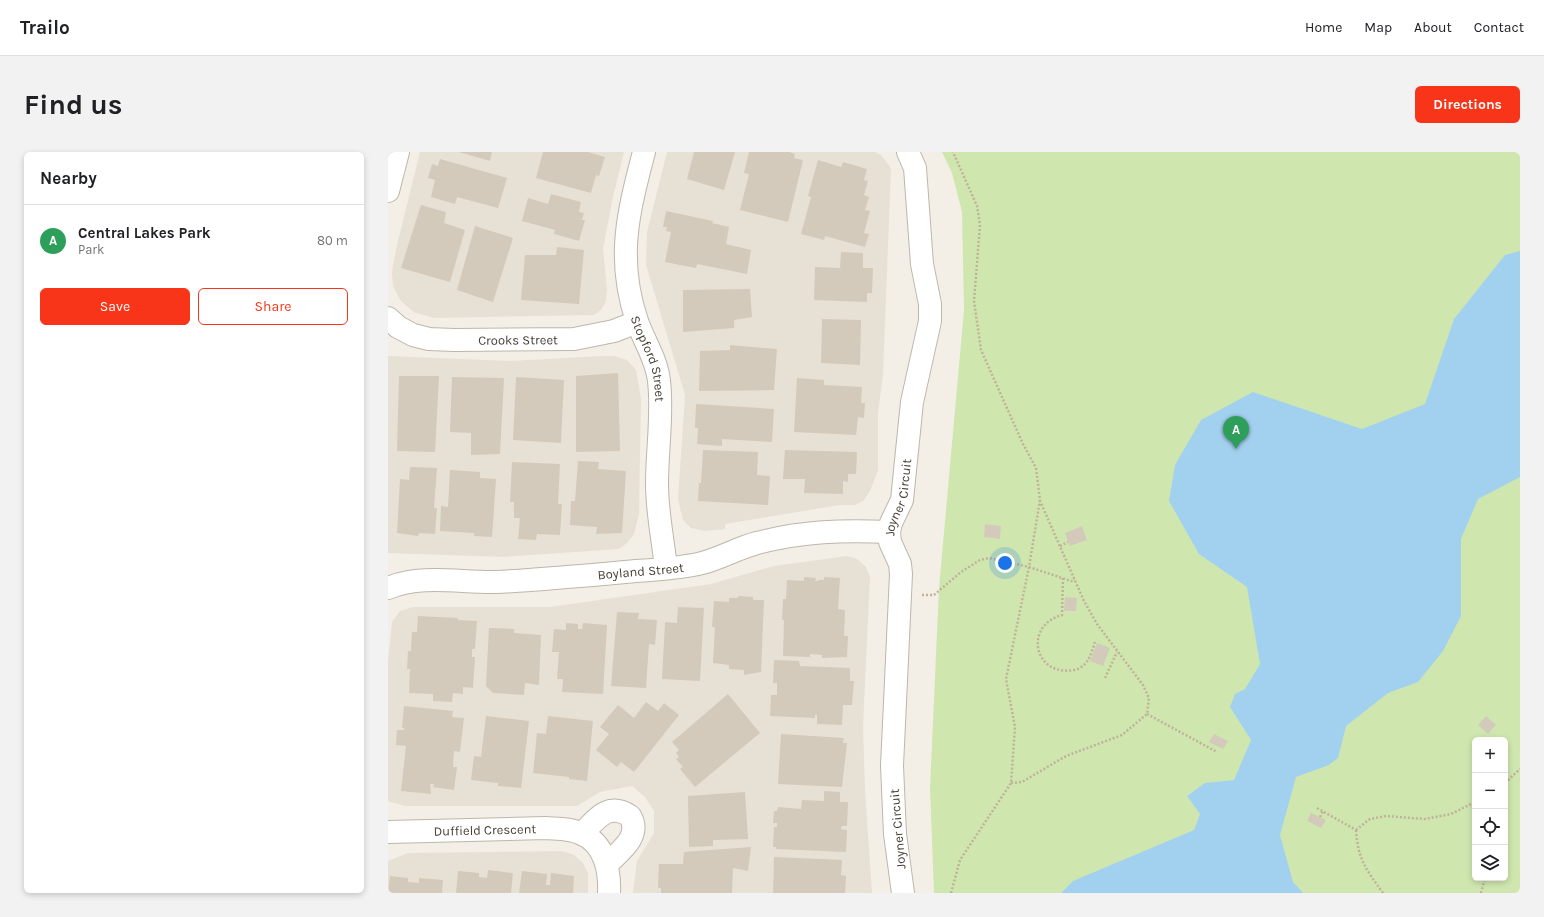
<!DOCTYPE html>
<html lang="en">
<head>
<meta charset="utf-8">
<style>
  :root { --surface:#fff; --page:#f2f2f2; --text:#202124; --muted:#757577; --line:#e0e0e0; --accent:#f83518 }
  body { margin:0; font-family:Karla,sans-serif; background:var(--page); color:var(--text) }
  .controls { position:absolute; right:12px; bottom:12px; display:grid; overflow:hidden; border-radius:6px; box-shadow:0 2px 6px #0003 }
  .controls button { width:36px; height:36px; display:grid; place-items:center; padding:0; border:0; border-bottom:1px solid var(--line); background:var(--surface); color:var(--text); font:20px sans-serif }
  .you { position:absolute; left:617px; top:411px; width:14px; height:14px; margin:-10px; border:3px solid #fff; border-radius:50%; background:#1a73e8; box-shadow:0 0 0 6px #1a73e833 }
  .badge { display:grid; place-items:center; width:26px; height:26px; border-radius:50%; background:var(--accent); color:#fff; font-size:13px; font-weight:700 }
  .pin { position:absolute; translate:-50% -33px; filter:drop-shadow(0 1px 2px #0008) }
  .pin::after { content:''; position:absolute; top:21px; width:14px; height:12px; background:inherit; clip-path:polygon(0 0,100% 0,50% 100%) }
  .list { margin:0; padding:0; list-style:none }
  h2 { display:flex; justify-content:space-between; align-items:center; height:52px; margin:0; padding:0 16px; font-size:17px }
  h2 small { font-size:13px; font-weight:400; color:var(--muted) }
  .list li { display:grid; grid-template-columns:26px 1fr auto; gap:12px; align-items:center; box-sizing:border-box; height:72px; padding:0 16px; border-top:1px solid var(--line) }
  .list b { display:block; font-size:15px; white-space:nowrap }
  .list p { margin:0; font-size:13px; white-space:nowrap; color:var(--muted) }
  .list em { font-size:13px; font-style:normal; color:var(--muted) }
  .actions { display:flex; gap:8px; padding:12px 16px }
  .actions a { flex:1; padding:9px 0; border:1px solid var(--accent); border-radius:6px; text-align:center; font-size:14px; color:var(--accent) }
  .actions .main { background:var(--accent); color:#fff }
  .icon { flex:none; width:22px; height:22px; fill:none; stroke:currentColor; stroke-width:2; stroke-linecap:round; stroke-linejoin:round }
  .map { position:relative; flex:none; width:1132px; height:741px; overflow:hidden; border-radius:6px }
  header { display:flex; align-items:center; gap:24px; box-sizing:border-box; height:56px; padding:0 20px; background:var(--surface); border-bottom:1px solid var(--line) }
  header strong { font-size:19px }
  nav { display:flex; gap:22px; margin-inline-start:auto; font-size:14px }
  .intro { display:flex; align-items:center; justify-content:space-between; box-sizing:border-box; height:96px; padding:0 24px }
  h1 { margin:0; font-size:28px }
  .button { padding:10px 18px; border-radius:6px; background:var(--accent); color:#fff; font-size:14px; font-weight:700 }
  main { display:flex; gap:24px; padding:0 24px }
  aside { flex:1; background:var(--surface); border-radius:6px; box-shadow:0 2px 6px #0003 }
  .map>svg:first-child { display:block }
  .residential { fill:#e7e0d4 }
  .green { fill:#cfe7af; fill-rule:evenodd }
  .water { fill:#a2d1ef }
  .building { fill:#d4cabb }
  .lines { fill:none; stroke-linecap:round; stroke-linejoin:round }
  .minor-casing { stroke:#beb6a9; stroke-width:24 }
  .path { stroke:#c0b29a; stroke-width:2.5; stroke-dasharray:2 2; stroke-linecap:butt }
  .minor { stroke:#fff; stroke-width:22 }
  .labels { text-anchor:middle; stroke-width:3; stroke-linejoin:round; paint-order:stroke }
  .street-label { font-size:13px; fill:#453f35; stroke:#fff }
</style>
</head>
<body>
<header>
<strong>Trailo</strong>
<nav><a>Home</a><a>Map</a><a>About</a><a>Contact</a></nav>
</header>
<div class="intro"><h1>Find us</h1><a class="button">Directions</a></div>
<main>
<aside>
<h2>Nearby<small></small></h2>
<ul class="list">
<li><span class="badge" style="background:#2e9e5b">A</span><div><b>Central Lakes Park</b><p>Park</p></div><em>80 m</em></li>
</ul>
<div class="actions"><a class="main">Save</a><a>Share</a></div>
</aside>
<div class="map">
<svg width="1132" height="741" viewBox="0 0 1132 741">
  <rect width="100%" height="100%" fill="#f3efe6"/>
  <!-- residential -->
  <path class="residential" d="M32 0H236L225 45 215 97 219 136 218 149 213 158 206 163 45 166 26 160 13 149 5 134 4 120 8 97Z
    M279 0H487L493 3 503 16 495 223 490 261V318L482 339 475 349 467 353H452L337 372V377L316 379 303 376 295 368 290 347 297 243 258 113 259 80Z
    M0 204 122 209 215 204H226L239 208 248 218 253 247 251 362 246 382 239 391 231 397 114 405 0 401Z
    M459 404 469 407 478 415 482 425 475 574 477 638 484 741H245L249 709 266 681V659L257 645 244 634 212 640 189 654H17L0 649V509L4 470 12 459 25 455H162L323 432 386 414Z
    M174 699 186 703 195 711 200 721V741H0V709L20 701Z"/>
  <!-- green -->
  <path class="green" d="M554 0H1132V741H546L542 636 551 436 576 158 574 60 564 21ZM1087 588H1117V726H1087Z"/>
  <!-- water -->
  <path class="water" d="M1132 99V325L1090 347 1073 387V464L1055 499 1030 530 1000 541 958 574 950 606 941 613 908 625 892 683 905 730 915 741H673L685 729 806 678 812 662 799 644 817 631 846 628 863 588 842 555 847 542 857 537 872 512 859 435 811 402 781 349 787 313 813 268 865 240 974 277 1037 252 1066 167 1117 103Z"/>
  <!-- building -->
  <path class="building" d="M71 0H104L102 9Z
    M155 0H200L217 5 211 24 208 23 203 41 148 26Z
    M306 0H347L336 38 299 27Z
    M361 0H401L407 2 406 6 415 8 400 70 352 58 361 22 356 21Z
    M52 7 119 26 110 56 69 45 67 52 43 45 47 28 40 26 44 12 50 14Z
    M430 8 453 15 455 10 479 17 476 28 480 29 476 43 481 45 477 58 482 59 476 81 481 82 477 95 437 84 436 88 413 82 423 45 420 44Z
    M163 42 193 50 191 60 196 61 194 68H197L191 89 166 82 167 78 134 69 140 46 160 52Z
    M33 53 58 60 56 71 77 78 62 130 13 116Z
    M278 59 325 69 324 71 341 75 338 92 363 98 359 122 309 112 308 116 277 110 283 80 278 79 279 75H275Z
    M87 74 125 86 105 150 69 138Z
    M169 95 196 98 191 152 133 148 137 103H168Z
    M453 100 475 101V116H485L484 141H479V150L426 148 427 115 452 116Z
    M362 137 364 165 346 168V176L295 180V138Z
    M434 167 473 168 472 213 433 211Z
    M342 193 389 197 386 238 311 239 312 199 342 198Z
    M230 221 232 299 188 300V224Z
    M11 224H51L47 300 9 299Z
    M64 225 116 226 112 302 83 303V281L62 280Z
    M128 225 176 228 173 291 125 288Z
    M409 226 436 228V233L474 235 473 251H477L476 266 470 265 468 283 406 280Z
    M308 252 386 257 384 290 334 287V294L309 292 310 276H307Z
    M315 298 370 300 369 323 382 324 380 353 310 349 311 331H313Z
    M397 298 469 300 468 322H460V330L455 329V342L416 341 417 327H395Z
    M190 309 211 310 210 317 238 319 234 381 208 382 209 375 182 373 183 349H187Z
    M124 310 172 312 170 352H174L172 383 149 382 148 388 130 387 132 366H126V350H122Z
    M22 315 49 316 46 356H49L47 382 31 381 30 384 9 381 12 327 21 328Z
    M62 318 92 320V326L108 327 104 385 86 384V381L52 379 53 354 60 355Z
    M597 372 613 374 612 387 596 385Z
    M694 374 699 388 682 394 677 381Z
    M416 425 428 426 427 429H430V428H436V425L452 426 450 457 457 458 456 484H460L459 505 434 506V503L422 502V505L395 504 396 468H394L395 447H398L399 428 416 429Z
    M350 444 365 445V448H376L373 520 356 523V518L341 517V513L325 511 327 475H324L326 449 341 450V446H350Z
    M677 445 689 446 688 459H676Z
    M290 455 316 456 312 529 274 527 277 470 289 471Z
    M229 460 251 461 250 467 269 468 267 493 261 492 258 536 223 534Z
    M30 464 70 466V468L89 469 87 497H84V505H87L85 536 75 535V542L65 541 64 550 45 549V542L21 541 22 517H19L20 499H23L24 480H29Z
    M178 471 190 472V477H194L195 471 219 473 215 542 174 540 175 527H169L171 500H164L166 477 178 478Z
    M101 476 126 477V481L153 483 151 533 137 531 136 543 105 541 98 534Z
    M709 491 722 496 715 514 702 509Z
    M386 508 411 509 412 514 462 516V529H466L464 553H455L454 573 429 572V563H427V566L382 564 383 543H389V531H385Z
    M340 542 372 581 307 635 292 617 295 615 288 607 291 605 288 601 291 598 284 590Z
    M258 550 270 559 276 551 291 563 246 620 233 610 229 615 208 598 221 582 212 575 230 553 246 566Z
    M16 554 65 559 64 565 76 566 72 600 66 599 65 615H69L66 638 45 635 46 632H42L43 642 13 639 18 594 8 593 9 578H16V576H14Z
    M98 564 141 569 133 636 110 634V631L83 628 86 604 93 605Z
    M160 564 205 569 199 629 181 627V625L145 621 149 581 158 582Z
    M1098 564 1108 573 1100 582 1090 573Z
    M393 582 456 586 455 591H459L454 635 390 632Z
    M826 582 840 589 835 597 821 590Z
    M436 639 452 640V650H460L459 674H454L453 677 459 678 458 700 388 697V695H385L386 675H389V671H385L386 659H389L390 655 413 657 414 648 436 649Z
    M357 640 360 687 325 688V694L301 695 300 644Z
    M923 661 938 668 933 676 919 669Z
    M363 695 360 719 345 716 344 741H273V736H270L271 712H295L296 700Z
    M386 705 454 708 453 723 458 724 457 741H385Z
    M100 718 125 721 123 741H68L70 719 91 721V725L99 726Z
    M134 719 159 722 158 733H162L163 721 186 724 185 741H131Z
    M2 724 20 726V730L31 731V726L55 728 54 741H0Z"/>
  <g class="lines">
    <defs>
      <g id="minor">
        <path id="s1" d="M256 0C240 61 228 107 249 169 256 189 269 208 271 229 275 263 269 297 269 332 269 360 275 388 278 416"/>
        <path d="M0 39 10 0"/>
        <path id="s2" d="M0 166 10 175 25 183 41 187 66 188 186 187 226 179 249 170"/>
        <path id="s3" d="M0 436C34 422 72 431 108 430 151 428 194 424 237 420 261 418 286 417 310 412 330 408 349 396 369 391 415 379 455 378 501 380"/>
        <path id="s4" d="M0 680 157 676C169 677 183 676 194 682 217 692 222 719 221 741"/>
        <path d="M194 682C209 666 220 650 242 664 254 684 232 699 219 712"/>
        <path id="s5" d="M515 741 507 682 504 614 513 422 512 412 502 390 501 380 503 371 514 348 524 250 542 169V152L534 112 527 16 520 0"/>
      </g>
    </defs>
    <!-- minor casing -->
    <use href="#minor" class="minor-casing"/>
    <!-- path -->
    <path class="path" d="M672 394 680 390
      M675 426 674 463C635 474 646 525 686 518 692 517 697 513 700 508 703 503 705 496 707 490
      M534 443H546L573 420 592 408 601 406 641 415 683 429 687 428
      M717 526 729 500
      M759 562 829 600
      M623 631 634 630 678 604 734 583 759 562 761 546 755 533 709 472 696 449 652 349
      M1117 631 1132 617
      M929 656 968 678
      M932 665 935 659
      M968 678 982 667 998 664 1037 667 1063 662 1087 650
      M968 678C970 708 978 717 995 741
      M563 741 572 708 623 631 627 575 618 527 641 415 652 348 648 316 635 292 593 198 586 149 592 73 589 54 565 0
      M1093 741 1097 726"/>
    <!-- minor -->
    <use href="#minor" class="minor"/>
  </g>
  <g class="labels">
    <!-- street labels -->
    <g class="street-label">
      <text dy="5" stroke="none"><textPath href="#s2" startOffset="136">Crooks Street</textPath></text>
      <text dy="5" stroke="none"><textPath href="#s1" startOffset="212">Stopford Street</textPath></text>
      <text dy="5" stroke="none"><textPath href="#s5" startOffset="400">Joyner Circuit</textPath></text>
      <text dy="5" stroke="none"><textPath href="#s3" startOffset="254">Boyland Street</textPath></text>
      <text dy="5" stroke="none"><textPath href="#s4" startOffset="97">Duffield Crescent</textPath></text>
      <text transform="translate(509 677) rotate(-95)" y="5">Joyner Circuit</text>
    </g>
  </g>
</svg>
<div class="controls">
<button>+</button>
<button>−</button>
<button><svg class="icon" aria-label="locate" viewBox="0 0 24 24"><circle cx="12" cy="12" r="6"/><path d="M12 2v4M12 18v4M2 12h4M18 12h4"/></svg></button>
<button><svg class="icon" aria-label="layers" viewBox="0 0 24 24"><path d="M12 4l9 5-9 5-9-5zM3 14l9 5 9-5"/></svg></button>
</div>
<div class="you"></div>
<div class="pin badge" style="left:848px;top:297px;background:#2e9e5b">A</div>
</div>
</main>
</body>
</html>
